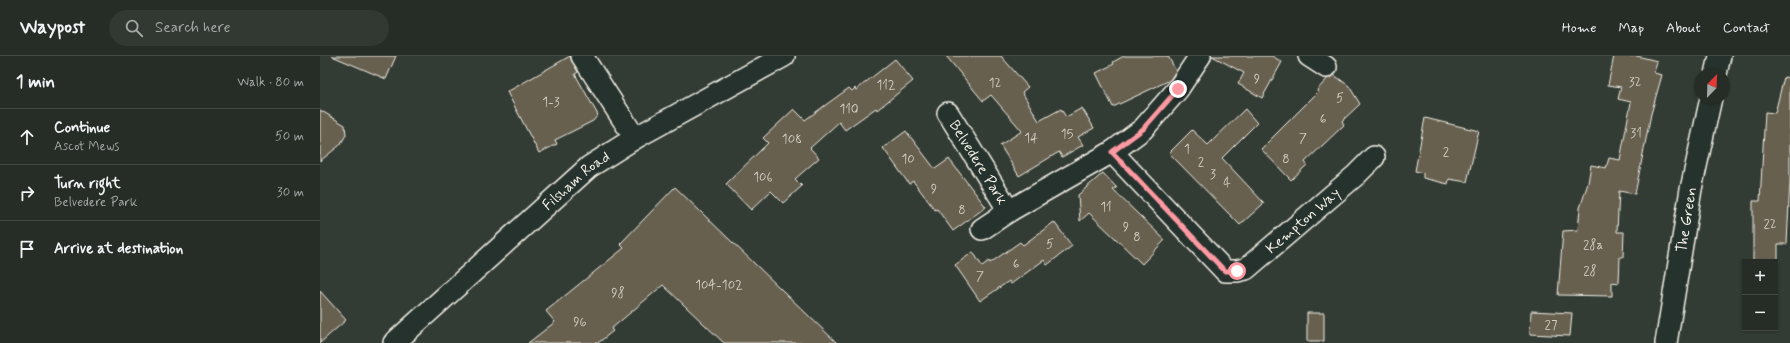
<!DOCTYPE html>
<html lang="en">
<head>
<meta charset="utf-8">
<style>
  :root { --surface:#262d27; --page:#323933; --text:#f1f3f6; --muted:#a4a8a7; --line:#424944 }
  body { margin:0; font-family:Mynerve,sans-serif; background:var(--page); color:var(--text) }
  .controls { position:absolute; right:12px; bottom:12px; display:grid; overflow:hidden; border-radius:0px; box-shadow:0 1px 3px #0004 }
  .controls button { width:36px; height:36px; display:grid; place-items:center; padding:0; border:0; border-bottom:1px solid var(--line); background:var(--surface); color:var(--text); font:20px sans-serif }
  .compass { position:absolute; left:1374px; top:12px; width:36px; height:36px; border-radius:50%; background:var(--surface); box-shadow:0 1px 3px #0004; rotate:23deg }
  .stop { position:absolute; width:12px; height:12px; margin:-9px; border:3px solid #ff9aa2; border-radius:50%; background:#fff }
  .stop.end { background:#ff9aa2; border-color:#fff; box-shadow:0 1px 4px #0008 }
  .list { margin:0; padding:0; list-style:none }
  h2 { display:flex; justify-content:space-between; align-items:center; height:52px; margin:0; padding:0 16px; font-size:17px }
  h2 small { font-size:13px; font-weight:400; color:var(--muted) }
  .list li { display:grid; grid-template-columns:26px 1fr auto; gap:12px; align-items:center; box-sizing:border-box; height:56px; padding:0 16px; border-top:1px solid var(--line) }
  .list b { display:block; font-size:15px; white-space:nowrap }
  .list p { margin:0; font-size:13px; white-space:nowrap; color:var(--muted) }
  .list em { font-size:13px; font-style:normal; color:var(--muted) }
  .icon { flex:none; width:22px; height:22px; fill:none; stroke:currentColor; stroke-width:2; stroke-linecap:round; stroke-linejoin:round }
  .map { position:relative; flex:none; width:1470px; height:287px; overflow:hidden }
  header { display:flex; align-items:center; gap:24px; box-sizing:border-box; height:56px; padding:0 20px; background:var(--surface); border-bottom:1px solid var(--line) }
  header strong { font-size:19px }
  nav { display:flex; gap:22px; margin-inline-start:auto; font-size:14px }
  .search { width:280px; height:36px; background:var(--page); display:flex; align-items:center; gap:10px; box-sizing:border-box; padding:0 14px; border-radius:22px; color:var(--muted); font-size:15px }
  main { display:flex }
  aside { flex:1; background:var(--surface) }
  .map>svg:first-child { display:block }
  .building { fill:#676050; stroke:#f4f1e8 }
  .lines { fill:none; stroke-linecap:round; stroke-linejoin:round }
  .minor-casing { stroke:#f4f1e8; stroke-width:24 }
  .minor { stroke:#26332d; stroke-width:21 }
  .route { stroke:#ff9aa2; stroke-width:5 }
  .labels { text-anchor:middle; stroke-width:4; stroke-linejoin:round; paint-order:stroke }
  .number-label { font-size:13px; fill:#d1cdc2 }
  .street-label { font-size:15px; fill:#f4f1e8; stroke:#26332d }
</style>
</head>
<body>
<header>
<strong>Waypost</strong>
<div class="search"><svg class="icon" aria-label="search" viewBox="0 0 24 24"><circle cx="10" cy="10" r="6"/><path d="M15 15l6 6"/></svg>Search here</div>
<nav><a>Home</a><a>Map</a><a>About</a><a>Contact</a></nav>
</header>
<main>
<aside>
<h2>1 min<small>Walk · 80 m</small></h2>
<ul class="list">
<li><svg class="icon" aria-label="ahead" viewBox="0 0 24 24"><path d="M12 20V5M6 11l6-6 6 6"/></svg><div><b>Continue</b><p>Ascot Mews</p></div><em>50 m</em></li>
<li><svg class="icon" aria-label="right" viewBox="0 0 24 24"><path d="M7 20v-9h11M14 6l5 5-5 5"/></svg><div><b>Turn right</b><p>Belvedere Park</p></div><em>30 m</em></li>
<li><svg class="icon" aria-label="arrive" viewBox="0 0 24 24"><path d="M6 21V4h12l-3 4 3 4H6"/></svg><div><b>Arrive at destination</b></div></li>
</ul>
</aside>
<div class="map">
<svg width="1470" height="287" viewBox="0 0 1470 287">
  <rect width="100%" height="100%" fill="#333c34"/>
  <filter id="ink" filterUnits="userSpaceOnUse"><feTurbulence type="fractalNoise" baseFrequency=".025" numOctaves="2"/><feDisplacementMap in="SourceGraphic" scale="8" xChannelSelector="R" yChannelSelector="G"/><feConvolveMatrix kernelMatrix="1 2 1 2 8 2 1 2 1" color-interpolation-filters="sRGB"/></filter>
  <g filter="url(#ink)">
    <!-- building -->
    <path class="building" d="M12 0H76L66 23Z
      M250 0 258 16 255 18 278 59 273 65 235 84 237 88 219 97 187 36Z
      M626 0H681L708 31 702 36 719 65 741 53 746 61 762 52 774 72 758 81 763 89 742 101 739 96 699 120 680 89 702 75 671 39 663 45Z
      M804 0H848L856 15 850 24 793 51 776 17 794 8 793 6Z
      M892 0H952L962 6 942 42 918 28 924 17Z
      M1294 0H1317L1337 5 1334 17 1342 19 1331 58 1315 138 1299 135 1297 176H1304L1303 201H1300L1299 227 1292 226V240L1238 239 1243 175 1258 174 1260 152 1268 127 1271 109 1286 112 1289 102 1300 104 1311 46 1298 43 1301 31 1288 29Z
      M575 3 593 25 557 54 556 52 525 74 519 66 490 92 499 102 475 123 482 130 463 147 451 135 431 154 406 128 448 87 443 82 474 53 485 64 529 32 532 35 535 32 536 34Z
      M1014 19 1029 30 1040 48 1022 65 1024 69 985 106 987 109 971 124 941 93 998 36 997 34 1008 22Z
      M1464 21 1470 22V124L1467 188H1458V206H1433V145H1440L1445 56 1455 57Z
      M925 53 937 67 902 102 944 147 920 169 849 97 872 74 888 89Z
      M0 54 25 69 26 79 20 89 0 105Z
      M1105 62 1159 75 1147 126 1129 123 1128 128 1103 122V117L1095 115Z
      M586 75 615 113 629 103 666 151 633 175 617 153 615 154 593 125 589 128 563 92Z
      M783 117 797 132 793 134 845 184 822 208 769 157 760 165 758 139Z
      M355 131 517 287H404L343 229 291 273 293 275 278 287H208L235 266 226 255 304 192 300 188Z
      M734 166 752 190 727 209 724 204 691 228 689 225 660 245 635 209 653 196 662 210 669 205 670 207 700 186 703 189Z
      M0 235 26 264 0 287Z
      M1211 255 1252 257 1250 280 1210 278Z
      M987 257H1004V285H987Z"/>
    <g class="lines">
      <defs>
        <g id="minor">
          <path d="M262 0 315 82"/>
          <path d="M989 0 1006 11"/>
          <path d="M1396 18 1400 0"/>
          <path id="s1" d="M628 57 689 155"/>
          <path id="s2" d="M792 96 905 215H917L926 213 1036 119 1054 101"/>
          <path d="M662 173 689 155 792 96 823 73 858 33 880 0"/>
          <path id="s3" d="M74 287 269 111 315 82 464 0"/>
          <path id="s4" d="M1346 287 1371 133 1391 42"/>
        </g>
      </defs>
      <!-- minor casing -->
      <use href="#minor" class="minor-casing"/>
      <!-- minor -->
      <use href="#minor" class="minor"/>
    </g>
  </g>
  <g class="lines" filter="url(#ink)">
    <!-- route -->
    <path class="route" d="M858 33 823 73 792 96 901 211 905 215H917"/>
  </g>
  <g class="labels">
    <!-- number labels -->
    <g class="number-label">
      <text x="937" y="27">9</text>
      <text x="1315" y="30">32</text>
      <text x="675" y="31">12</text>
      <text x="566" y="33">112</text>
      <text x="1020" y="46">5</text>
      <text x="231" y="50">1-3</text>
      <text x="529" y="57">110</text>
      <text x="1003" y="67">6</text>
      <text x="1316" y="81">31</text>
      <text x="747" y="82">15</text>
      <text x="711" y="86">14</text>
      <text x="983" y="86">7</text>
      <text x="472" y="87">108</text>
      <text x="867" y="97">1</text>
      <text x="1126" y="100">2</text>
      <text x="588" y="107">10</text>
      <text x="966" y="107">8</text>
      <text x="881" y="110">2</text>
      <text x="893" y="122">3</text>
      <text x="443" y="125">106</text>
      <text x="907" y="131">4</text>
      <text x="614" y="137">9</text>
      <text x="786" y="155">11</text>
      <text x="642" y="158">8</text>
      <text x="1450" y="172">22</text>
      <text x="806" y="175">9</text>
      <text x="817" y="185">8</text>
      <text x="730" y="192">5</text>
      <text x="1273" y="193">28a</text>
      <text x="696" y="212">6</text>
      <text x="1270" y="219">28</text>
      <text x="660" y="224">7</text>
      <text x="399" y="233">104-102</text>
      <text x="298" y="241">98</text>
      <text x="260" y="270">96</text>
      <text x="1231" y="273">27</text>
    </g>
    <!-- street labels -->
    <g class="street-label">
      <text dy="5" stroke="none"><textPath href="#s1" startOffset="58">Belvedere Park</textPath></text>
      <text dy="5" stroke="none"><textPath href="#s3" startOffset="244">Filsham Road</textPath></text>
      <text dy="5" stroke="none"><textPath href="#s2" startOffset="260">Kempton Way</textPath></text>
      <text dy="5" stroke="none"><textPath href="#s4" startOffset="125">The Green</textPath></text>
    </g>
  </g>
</svg>
<div class="controls">
<button>+</button>
<button>−</button>
</div>
<svg class="compass" viewBox="-18 -18 36 36"><path d="M0-13l5 13h-10z" fill="#e53935"/><path d="M0 13l5-13h-10z" fill="#a4a8a7"/></svg>
<div class="stop" style="left:917px;top:215px"></div>
<div class="stop end" style="left:858px;top:33px"></div>
</div>
</main>
</body>
</html>
